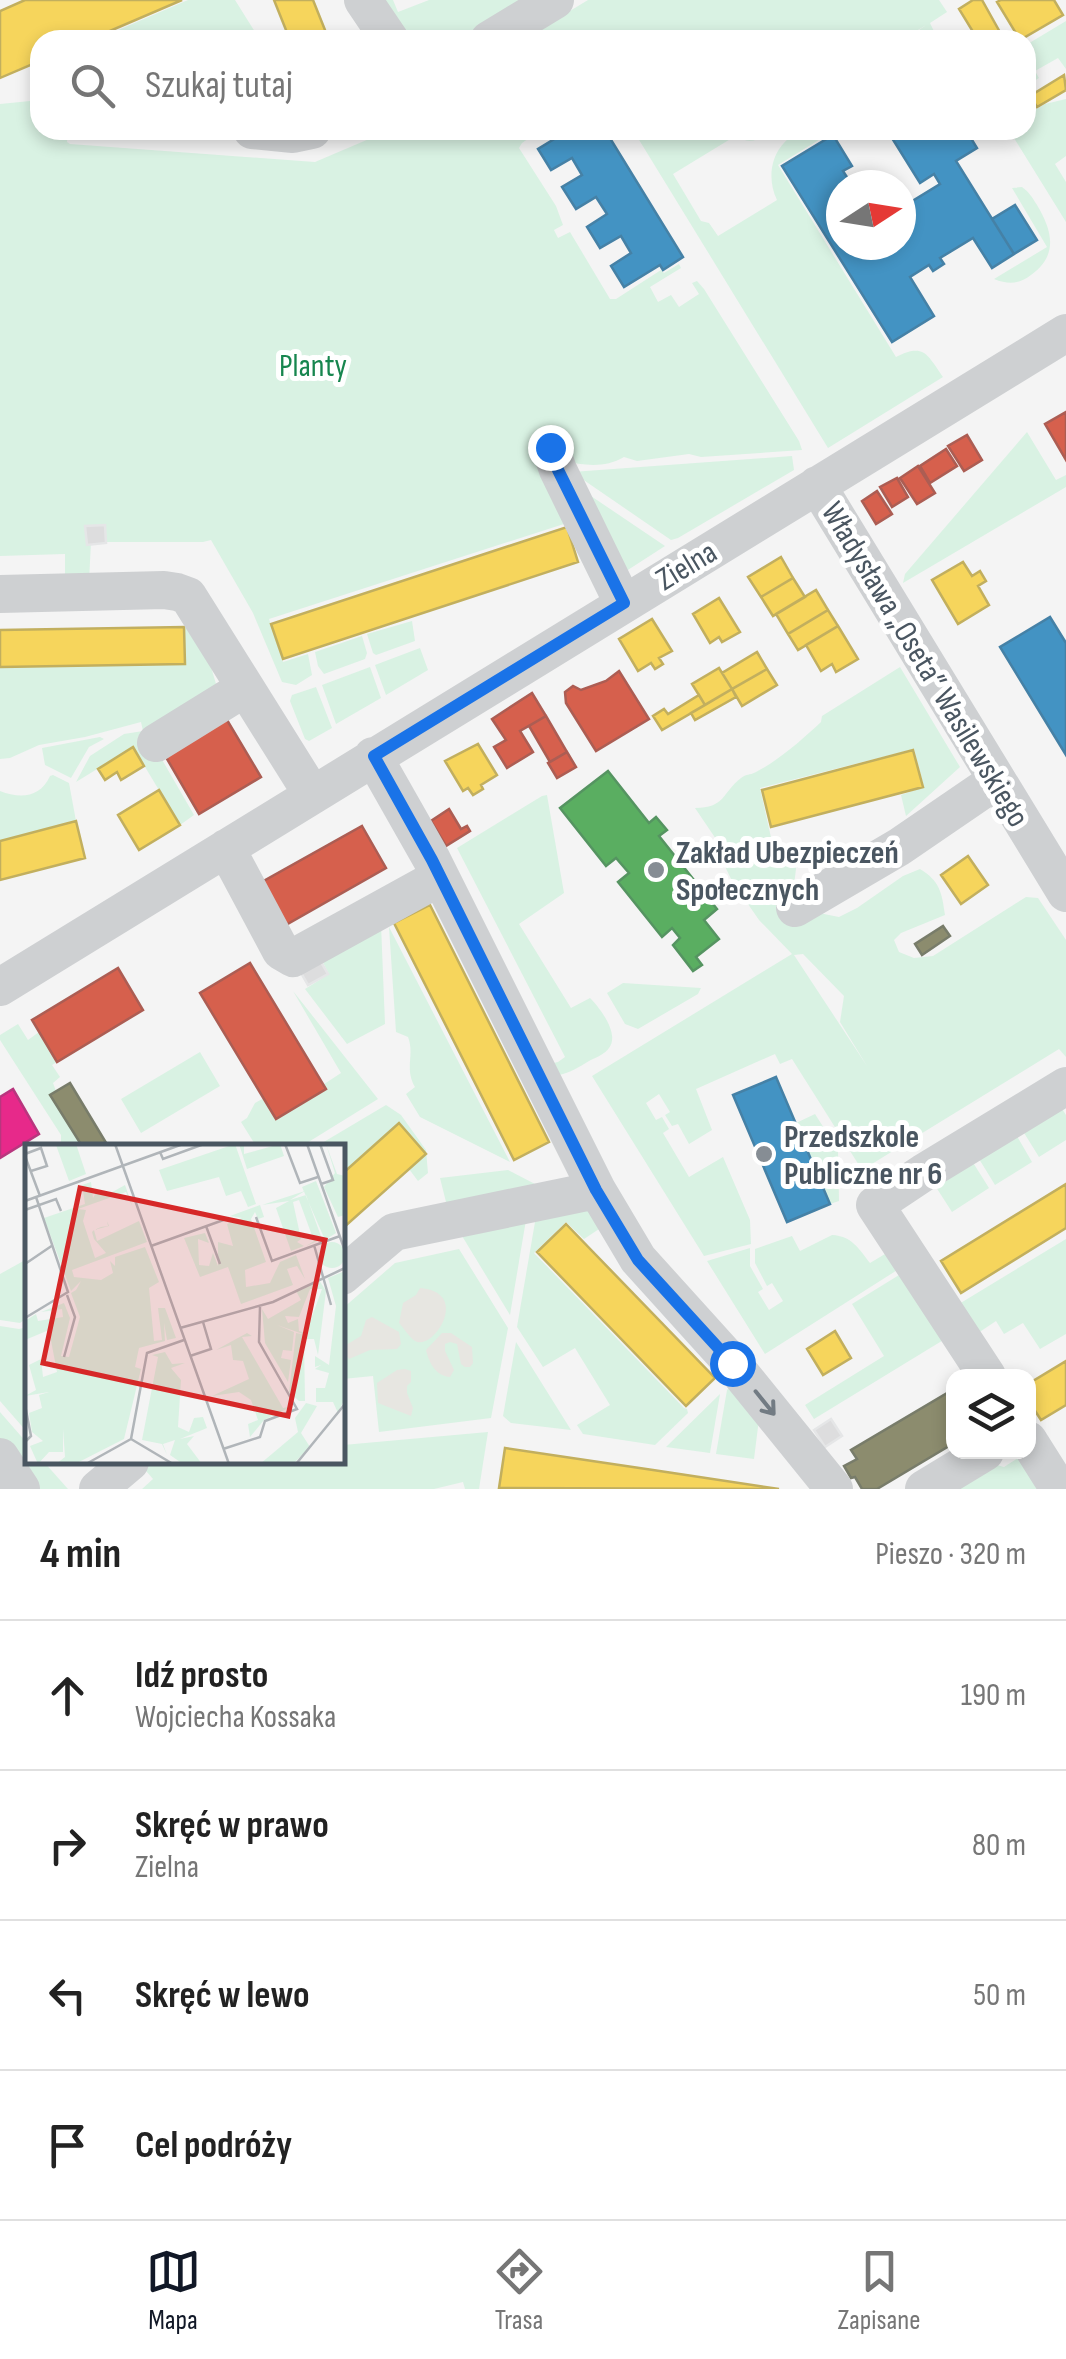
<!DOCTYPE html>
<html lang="pl">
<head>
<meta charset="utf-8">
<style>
  :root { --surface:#fff; --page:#f2f2f2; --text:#222; --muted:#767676; --line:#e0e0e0; --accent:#111827 }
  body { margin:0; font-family:"Sofia Sans Condensed",sans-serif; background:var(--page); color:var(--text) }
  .controls { position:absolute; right:30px; bottom:30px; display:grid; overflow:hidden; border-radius:20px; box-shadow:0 5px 15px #0003 }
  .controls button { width:90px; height:90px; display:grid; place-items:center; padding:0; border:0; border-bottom:2px solid var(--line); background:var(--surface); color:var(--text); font:50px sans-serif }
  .compass { position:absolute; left:826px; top:170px; width:90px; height:90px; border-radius:50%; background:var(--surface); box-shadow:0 5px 15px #0003; rotate:78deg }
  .stop { position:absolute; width:30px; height:30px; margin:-22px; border:8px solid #1a73e8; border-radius:50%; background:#fff }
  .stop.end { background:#1a73e8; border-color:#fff; box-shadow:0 2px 10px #0008 }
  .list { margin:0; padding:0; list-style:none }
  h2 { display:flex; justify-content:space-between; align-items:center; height:130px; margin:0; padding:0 40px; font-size:42px }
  h2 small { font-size:32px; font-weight:400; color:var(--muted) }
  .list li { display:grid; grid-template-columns:65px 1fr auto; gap:30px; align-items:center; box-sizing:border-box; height:150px; padding:0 40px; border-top:2px solid var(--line) }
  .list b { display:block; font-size:38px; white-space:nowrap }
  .list p { margin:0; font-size:32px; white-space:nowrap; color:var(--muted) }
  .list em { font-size:32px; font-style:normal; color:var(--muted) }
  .icon { flex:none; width:55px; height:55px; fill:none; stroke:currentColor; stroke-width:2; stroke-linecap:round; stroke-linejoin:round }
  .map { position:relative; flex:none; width:1066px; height:1489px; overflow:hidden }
  .search { position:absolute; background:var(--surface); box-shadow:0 5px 15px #0003; left:30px; right:30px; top:30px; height:110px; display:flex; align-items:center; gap:25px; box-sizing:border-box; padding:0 35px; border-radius:30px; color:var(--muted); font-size:38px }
  .sheet { height:730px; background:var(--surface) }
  nav { display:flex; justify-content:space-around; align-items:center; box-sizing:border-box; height:140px; border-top:2px solid var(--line); background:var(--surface); font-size:28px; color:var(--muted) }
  nav a { display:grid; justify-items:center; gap:5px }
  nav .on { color:var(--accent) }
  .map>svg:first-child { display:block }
  .green { fill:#d9f2e3; fill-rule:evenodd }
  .sand { fill:#e7e6e1 }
  .homes { fill:#f6d55c; stroke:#c2af5e; stroke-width:2.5 }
  .shops { fill:#d6604d; stroke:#ac5d53; stroke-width:2.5 }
  .schools { fill:#4393c3; stroke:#4581a6; stroke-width:2.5 }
  .health { fill:#e7298a; stroke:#b8367e; stroke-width:2.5 }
  .public { fill:#5aae61; stroke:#559461; stroke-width:2.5 }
  .industry { fill:#8c8c6e; stroke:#787c6a; stroke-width:2.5 }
  .building { fill:#ddddde; stroke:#e5e6e7; stroke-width:2.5 }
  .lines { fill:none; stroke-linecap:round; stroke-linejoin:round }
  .minor { stroke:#ced0d2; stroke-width:38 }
  .oneway { stroke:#727b83 }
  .route { stroke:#1a73e8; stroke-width:12 }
  .poi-dot { fill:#868d94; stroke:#fff; stroke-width:4 }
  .labels { text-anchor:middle; stroke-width:10; stroke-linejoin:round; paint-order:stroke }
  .park-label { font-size:32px; fill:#17864f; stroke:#fff }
  .street-label { font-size:32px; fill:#4a5661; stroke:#fff }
  .poi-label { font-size:32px; font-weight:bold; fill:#4a5661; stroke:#fff; text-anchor:start }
  .inset-road { fill:none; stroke:#b0b5b9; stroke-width:2.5 }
  .view { fill:#d62828; fill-opacity:0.15; stroke:#d62828; stroke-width:5 }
  .inset-edge { fill:none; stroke:#4a5661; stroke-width:5 }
</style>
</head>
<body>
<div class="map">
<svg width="1066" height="1489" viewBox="0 0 1066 1489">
  <rect width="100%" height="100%" fill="#f4f4f4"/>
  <!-- green -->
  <path class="green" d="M188 0H235L260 40H95Z
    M373 0H393L398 12 429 0H536L472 40H402Z
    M588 0H939L947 12 930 23 938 40H905L926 25 902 40H522Z
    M1066 21V69L1058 58 1035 71 1039 78 1026 86V45Z
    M1026 93 1036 109 1045 104 1066 99V156L1055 164 1066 182V222L1009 130H1026Z
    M40 100V130H68L67 142 70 144 315 162 376 136 374 140 386 138 392 130H541L522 143 519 148 556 206 563 225 554 230 558 238 570 232 610 299H616L661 270 664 273 679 264 681 268 650 287 658 302 671 295 679 307 699 294 692 283 697 281 704 289 799 441 802 450 701 457 689 454 637 461 624 457C595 474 563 459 533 454L567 523 269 619 283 662 308 654 312 675 296 685 282 682 253 613 211 540 203 542H91L89 581 65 578V554L0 556V104Z
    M633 130H775C762 138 749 147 737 135L673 174 701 221 709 223 718 236 777 200C763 172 776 134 810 130 818 129 827 130 835 130L778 165 896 357C924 343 927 354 943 377L828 448Z
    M1022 187C1029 192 1032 197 1037 205 1052 230 1059 255 1031 275 1019 284 1009 285 994 279L1047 247 1012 188Z
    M1027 432 1056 480 1066 475V487L903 583 905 574Z
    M792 456 794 470 678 538 671 540 572 472Z
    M588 494 665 546 617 577Z
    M412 621 415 641 376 655 373 653 367 634Z
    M189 626 211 667 219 694 157 751 194 815 180 825 133 747 76 782 90 756 124 734 143 731 141 722 85 737 39 745 10 758 0 759V667L185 664 184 627Z
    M362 636 367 653 365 659 324 674 318 666 315 652Z
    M420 648 428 670 386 695 375 665Z
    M370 667 381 698 336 724 322 685Z
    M900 667 960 767 906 816 901 795 924 787 914 749 760 788 772 842 798 853 794 885 779 892 783 901 819 913 839 917 857 908 903 876 920 869C940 881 942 893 945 915L901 933 894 940 899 952 914 958 933 956 1026 897 1038 898 1066 940V1057L1059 1049 862 1170 792 1059 780 1064 775 1054 696 1089 712 1130 689 1144 678 1124 672 1126 665 1115 670 1112 659 1094 646 1103 656 1120 662 1117 669 1129 663 1133 689 1177 723 1157 750 1220 751 1244 704 1256 592 1076 792 954 759 920 732 881 718 852 720 845 695 808C725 808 722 793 741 778 748 773 748 776 756 772 778 761 803 739 821 722L822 716ZM803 954 844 996 840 1022 867 1066 794 955Z
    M316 687 332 728 309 741 305 739 290 701 292 695Z
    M100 737 104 739 89 747 71 778 45 765 42 748Z
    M53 775 69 783 76 821 0 841V791C20 799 40 798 50 776Z
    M547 795 564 893 519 924 571 1008 590 998C600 1008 620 1034 609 1048 605 1054 595 1058 589 1061 579 1067 570 1073 559 1075L545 1065 558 1062 565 1057 563 1053 457 848 542 796Z
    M381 924 385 1024 347 1044 305 989 329 974 320 957Z
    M389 927 510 1162 420 1117 406 1094 415 1087C404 1068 415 1055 408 1037L396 1032Z
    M623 983 701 988 698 994 638 1029 625 1024 607 993Z
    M293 991 378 1099 302 1146H256L241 1122 247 1118 255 1103 273 1093 289 1107 341 1073Z
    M18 1024 28 1040 39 1032 57 1062 52 1065 60 1077 53 1083 56 1091 50 1095 82 1146H61V1135L0 1040V1035Z
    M200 1052 220 1086 141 1133 121 1099Z
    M1059 1104 1066 1115V1140L1039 1157 1021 1128Z
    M386 1105 401 1115 426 1150 428 1173 418 1181 409 1169 426 1153 399 1123 343 1174 342 1146H317Z
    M815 1114 838 1150 839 1201 830 1204 796 1123Z
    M1014 1131 1032 1162 995 1185 976 1154Z
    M972 1161 989 1188 952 1212 934 1184Z
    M508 1170 535 1184 449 1214 440 1178Z
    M584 1205 602 1227 584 1239 566 1222 534 1253 684 1408 687 1409 688 1413 655 1445 583 1434 577 1425 610 1405 575 1348 543 1367 517 1327 535 1222Z
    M527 1214 510 1315 456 1226Z
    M832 1235C852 1236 859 1249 870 1263L885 1254 902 1267 765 1354 707 1261 750 1248V1266L763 1289 758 1292 769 1310 783 1301 772 1283 767 1286 755 1263V1249L792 1236 800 1251Z
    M1066 1239V1334L1040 1349 1023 1323 1004 1334 996 1321 978 1333 959 1304Z
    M459 1249 508 1328 491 1418 379 1432 373 1376 343 1379 342 1309 395 1263Z
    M27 1259V1318L20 1323 0 1320V1274Z
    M904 1272 945 1339 814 1419 805 1405 884 1356 852 1304Z
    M0 1326 19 1329 27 1327V1432L0 1401Z
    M516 1342 571 1430 511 1423 503 1416Z
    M735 1382 760 1411 754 1459 716 1454 727 1390Z
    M720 1394 710 1453 666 1447Z
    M0 1412 27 1443 28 1462H44L68 1489H33L0 1439Z
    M488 1432 479 1489H465L463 1482 434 1489H142L153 1479 140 1464 165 1462H342L343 1445Z
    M1018 1458 1050 1489H955L997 1465 1004 1467Z"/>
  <!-- sand -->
  <path class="sand" d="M420 1288C472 1292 433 1352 415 1341 410 1338 403 1327 399 1323L403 1303 416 1295Z
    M372 1317 399 1332 401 1344 397 1349 370 1350 349 1359 343 1351 346 1345 361 1336 366 1320Z
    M442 1333H451L472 1347 473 1363 470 1367H465L461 1364 457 1344 450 1342 445 1344V1351L454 1370 450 1377C436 1376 429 1363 426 1350Z
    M405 1369 411 1371V1382L407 1386V1393L413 1408 411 1416 378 1403 377 1383 397 1370Z"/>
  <!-- homes -->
  <path class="homes" d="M25 0H182L89 40H40V61L0 78V11Z
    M274 0H313L329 40H290Z
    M973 0H982L1001 34 991 40H978L959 9Z
    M1001 0H1054L1063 15 1020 40 997 2Z
    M1064 75 1066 90 1037 107 1030 96Z
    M567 527 578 562 283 659 271 624Z
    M781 557 793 578 761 597 748 577Z
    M963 562 972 576 980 571 986 581 978 586 989 605 958 624 932 580Z
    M793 578 805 597 773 616 761 597Z
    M816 590 828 610 788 634 776 614Z
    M719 598 740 632 722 642 719 637 710 643 693 614Z
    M828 610 838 626 798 650 788 634Z
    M652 619 672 651 659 658 663 664 655 669 651 663 638 671 619 639Z
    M838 626 858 659 836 672 832 664 821 671 806 645Z
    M184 627 185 664 0 667V630Z
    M757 652 767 669 732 689 722 673Z
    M719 668 732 689 705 705 692 684Z
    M767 669 777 685 742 706 732 689Z
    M732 689 736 697 695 720 691 713Z
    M699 695 705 705 662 730 653 716 664 709 668 714Z
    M478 744 497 775 481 785 483 789 473 795 468 788 463 791 445 761Z
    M133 747 144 766 121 780 117 772 105 780 98 769Z
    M913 750 923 787 771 827 762 790Z
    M159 790 180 825 139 850 118 815Z
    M76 821 85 858 0 880V841Z
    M968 856 988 885 961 904 941 875Z
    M430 905 549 1142 514 1160 394 923Z
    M399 1123 426 1154 342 1229V1174Z
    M1066 1184V1228L961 1293 941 1261Z
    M566 1224 715 1378 686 1406 537 1252Z
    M835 1331 851 1358 823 1375 807 1349Z
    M1066 1361V1405L1041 1420 1028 1400V1384Z
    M505 1448 653 1470 779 1489 499 1488Z"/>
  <!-- shops -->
  <path class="shops" d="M1066 412V460L1045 424Z
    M967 435 982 460 964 471 948 446Z
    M946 449 957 466 930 483 920 466Z
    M918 466 935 493 917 504 900 478Z
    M897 478 908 497 892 507 880 487Z
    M877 491 892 514 876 524 862 501Z
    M619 671 649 719 596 751 566 703 565 692 573 686 581 690 606 681Z
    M532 693 546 716 520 731 533 752 507 768 494 747 506 740 492 719Z
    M224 715 261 777 199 814 163 752Z
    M546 716 567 752 550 762 529 726Z
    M567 752 576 767 557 778 548 763Z
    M449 809 461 829 467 826 470 831 446 846 431 821Z
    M362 826 386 868 284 926 260 883Z
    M250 963 326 1089 276 1119 200 993Z
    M118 968 143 1010 57 1062 32 1020Z"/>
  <!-- schools -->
  <path class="schools" d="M569 130H605L683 257 663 270 660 265 624 287 611 266 631 253 621 236 600 248 587 227 607 214 596 197 576 209 562 187 582 175 572 158 551 170 538 149Z
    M887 130H966L977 148 956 161 1014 254 992 268 973 238 940 258 944 264 933 271 929 265 910 277 934 316 892 342 782 166 833 135 852 166 843 171 852 185H841V245H901V208L940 184 934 174 920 183Z
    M1015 205 1037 240 1014 254 992 219Z
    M1050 617 1066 643V755L1000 647Z
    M776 1077 830 1204 787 1222 733 1095Z"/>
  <!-- health -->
  <path class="health" d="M13 1089 39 1134 0 1158V1097Z"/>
  <!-- public -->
  <path class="public" d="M608 771 649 823 656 817 667 830 659 836 717 909 704 920 719 939 696 957 702 965 693 971 673 945 680 938 672 928 662 937 618 882 629 873 616 858 606 866 560 808Z"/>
  <!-- industry -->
  <path class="industry" d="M943 926 950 936 922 955 915 944Z
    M70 1083 108 1146H82L50 1095Z
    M954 1389V1443L877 1489H862L855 1477 851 1478 844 1466 857 1459 851 1450Z"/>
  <!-- building -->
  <path class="building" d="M105 525 106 543 87 545 85 526Z
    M317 955 328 974 308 985 297 966Z
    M831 1419 842 1436 825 1447 814 1430Z"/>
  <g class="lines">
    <!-- minor -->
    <path class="minor" d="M363 0 390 40
      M489 40 555 0
      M252 130 293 134 312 130
      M550 447 558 470 623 603
      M817 485 1066 893
      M0 594 164 590 177 592 188 596 312 794
      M156 743 245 688
      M373 756 432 860 597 1190 638 1259 732 1363 834 1489
      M226 848 281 951 293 958 440 877
      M795 908 899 847 997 780
      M0 987 1066 333
      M342 1276 394 1232 597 1190
      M987 1376 875 1205 923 1173 1066 1086
      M1028 1440 1059 1489
      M0 1457 21 1489
      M98 1489 130 1462
      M924 1489 985 1452"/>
  </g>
  <!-- one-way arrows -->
  <defs><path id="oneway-shaft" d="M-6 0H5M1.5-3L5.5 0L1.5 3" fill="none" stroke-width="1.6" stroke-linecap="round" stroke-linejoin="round" transform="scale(2.5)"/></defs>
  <use class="oneway" href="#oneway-shaft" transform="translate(765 1403) rotate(51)"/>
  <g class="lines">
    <!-- route -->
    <path class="route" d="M550 447 558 470 624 603 374 756 432 860 596 1190 638 1260 732 1363"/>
  </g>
  <!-- markers -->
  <g class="poi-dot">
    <circle cx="656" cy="870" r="10"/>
    <circle cx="764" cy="1154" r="10"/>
  </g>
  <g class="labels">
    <!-- park labels -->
    <g class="park-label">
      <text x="313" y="376">Planty</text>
    </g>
    <!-- street labels -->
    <g class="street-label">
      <text transform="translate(686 565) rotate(-31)" y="11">Zielna</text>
      <text transform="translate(926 664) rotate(59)" y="11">Władysława „Oseta” Wasilewskiego</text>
    </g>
    <!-- poi labels -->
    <g class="poi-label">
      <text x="676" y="863">Zakład Ubezpieczeń<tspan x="676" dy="37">Społecznych</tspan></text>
      <text x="784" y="1147">Przedszkole<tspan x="784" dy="37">Publiczne nr 6</tspan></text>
    </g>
  </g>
  <!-- overview -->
  <g transform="translate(25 1144)">
    <rect width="320" height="320" fill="#f4f4f4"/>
    <path d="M51 0 61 30 44 37 31 1ZM210 0 231 60 223 63 216 47 201 52 194 33 142 47 134 26ZM214 0H219V10L255 0 259 12 222 25ZM301 0 312 30 320 32V71L313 73 299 43 310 29ZM291 37 311 89 300 96 277 43ZM66 38 68 54 72 47 82 51 100 41 108 64 101 48 53 65 61 66 58 77 70 114 81 109 69 95 67 88 69 86 76 83 83 82 82 77 84 82 69 86 72 97 114 77 122 98 47 126 49 133 76 136 88 129 85 117 90 122V113L120 103 134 138 124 144 129 197 137 196 133 164H140L151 194 142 196 139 179 140 197 114 204 110 223 116 225 99 295 50 320H31L40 313 38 285V308H24L13 320 5 302 18 297 7 288 4 269 17 264 14 251 24 248 0 252 11 246 4 221 16 215 18 233 32 228 24 186 0 196V177L11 170 13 177 38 173 37 165 16 168 39 159 45 174 36 212 44 213 55 173 46 149 51 146 56 137 46 147 19 74 60 60 57 41ZM280 47 265 56 281 51 297 95 281 102 289 97 274 56 268 58 276 95 272 98 279 102 266 107 251 64 264 57 237 61ZM235 61 239 73 233 75 230 68 226 75 241 118 220 126 221 143 245 139 255 118 271 111 280 135 272 122 262 125 268 141 216 160 203 123 175 133 159 94 180 89 184 99 173 95 174 121 184 122 188 109 193 122V98L208 102 202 80 217 74 205 72ZM294 111a13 13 0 1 1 26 0a13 13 0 1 1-26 0ZM320 127V254L313 269 308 258H291V244H300L304 229 290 225 296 221 290 223V212L304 221 311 162 303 134ZM294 136 301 147 293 211 289 195H279L280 257H274L264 248 271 189 281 191 252 181 269 188 267 207 258 206 256 214 266 216 263 238 240 199 237 165 243 175 276 156 271 147ZM285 145H297L281 189 274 187 273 175 263 179 260 172 274 173ZM222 189 227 192 217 193 258 264 268 262 239 276 225 293 223 280 233 276 226 256 214 248 187 252 224 235 218 217 208 216 206 201 191 206ZM140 208 147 220 160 219 146 224 156 236 153 283 164 288 169 274 178 273 182 284 155 295 169 292 162 300 177 320H158L145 311 150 296 138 300 142 311 137 300 117 296 133 213 127 211ZM281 259 292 262 276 289 285 303 268 320H235L273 288 270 274Z" fill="#d9f2e3" fill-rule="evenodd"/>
    <path class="inset-road" d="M90 0 204 320M260 0 275 39 293 33M282 0 320 107M295 0 308 36 296 40M135 8 138 15 179 0M0 10 16 4 22 22 6 27M0 12 15 52M0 57 158 0M0 66 31 55 36 67M231 73 247 117 315 92M181 82 195 120M289 101 306 161M126 102 204 74M0 120 28 101M0 174 43 148 11 53M155 184 248 158 320 124M165 212 186 205 178 178M39 213 50 173 42 151M0 261 6 292 0 298M106 295 148 320M198 305 235 293 240 277 272 265 234 198 235 163M61 320 106 295 122 209 159 196M271 320 320 260"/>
    <path class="view" d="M55 44 300 96 263 272 18 219Z"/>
    <rect width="320" height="320" class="inset-edge"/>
  </g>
</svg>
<div class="controls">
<button><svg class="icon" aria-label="layers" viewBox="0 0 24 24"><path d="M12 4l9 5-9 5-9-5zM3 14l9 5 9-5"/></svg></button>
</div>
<svg class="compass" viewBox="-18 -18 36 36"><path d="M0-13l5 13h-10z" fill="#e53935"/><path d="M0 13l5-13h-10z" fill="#767676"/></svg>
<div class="stop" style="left:732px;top:1363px"></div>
<div class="stop end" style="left:550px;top:447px"></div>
<div class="search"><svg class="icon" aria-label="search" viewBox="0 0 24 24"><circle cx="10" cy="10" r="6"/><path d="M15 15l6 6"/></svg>Szukaj tutaj</div>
</div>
<section class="sheet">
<h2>4 min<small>Pieszo · 320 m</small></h2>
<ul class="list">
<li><svg class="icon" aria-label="ahead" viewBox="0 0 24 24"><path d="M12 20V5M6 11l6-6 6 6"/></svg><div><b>Idź prosto</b><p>Wojciecha Kossaka</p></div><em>190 m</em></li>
<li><svg class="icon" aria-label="right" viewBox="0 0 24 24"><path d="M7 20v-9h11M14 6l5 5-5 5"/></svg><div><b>Skręć w prawo</b><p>Zielna</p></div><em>80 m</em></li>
<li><svg class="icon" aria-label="left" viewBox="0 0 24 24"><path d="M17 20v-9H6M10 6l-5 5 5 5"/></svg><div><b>Skręć w lewo</b></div><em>50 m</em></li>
<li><svg class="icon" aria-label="arrive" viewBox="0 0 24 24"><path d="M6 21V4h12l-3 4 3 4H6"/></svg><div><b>Cel podróży</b></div></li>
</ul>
</section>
<nav>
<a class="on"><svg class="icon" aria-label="map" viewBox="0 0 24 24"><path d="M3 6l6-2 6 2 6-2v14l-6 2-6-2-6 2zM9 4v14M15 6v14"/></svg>Mapa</a>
<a><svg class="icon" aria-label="directions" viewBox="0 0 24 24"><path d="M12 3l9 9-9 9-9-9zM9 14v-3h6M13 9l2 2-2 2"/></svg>Trasa</a>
<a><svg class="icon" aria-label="saved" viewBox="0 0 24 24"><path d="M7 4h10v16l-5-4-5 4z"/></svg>Zapisane</a>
</nav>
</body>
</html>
